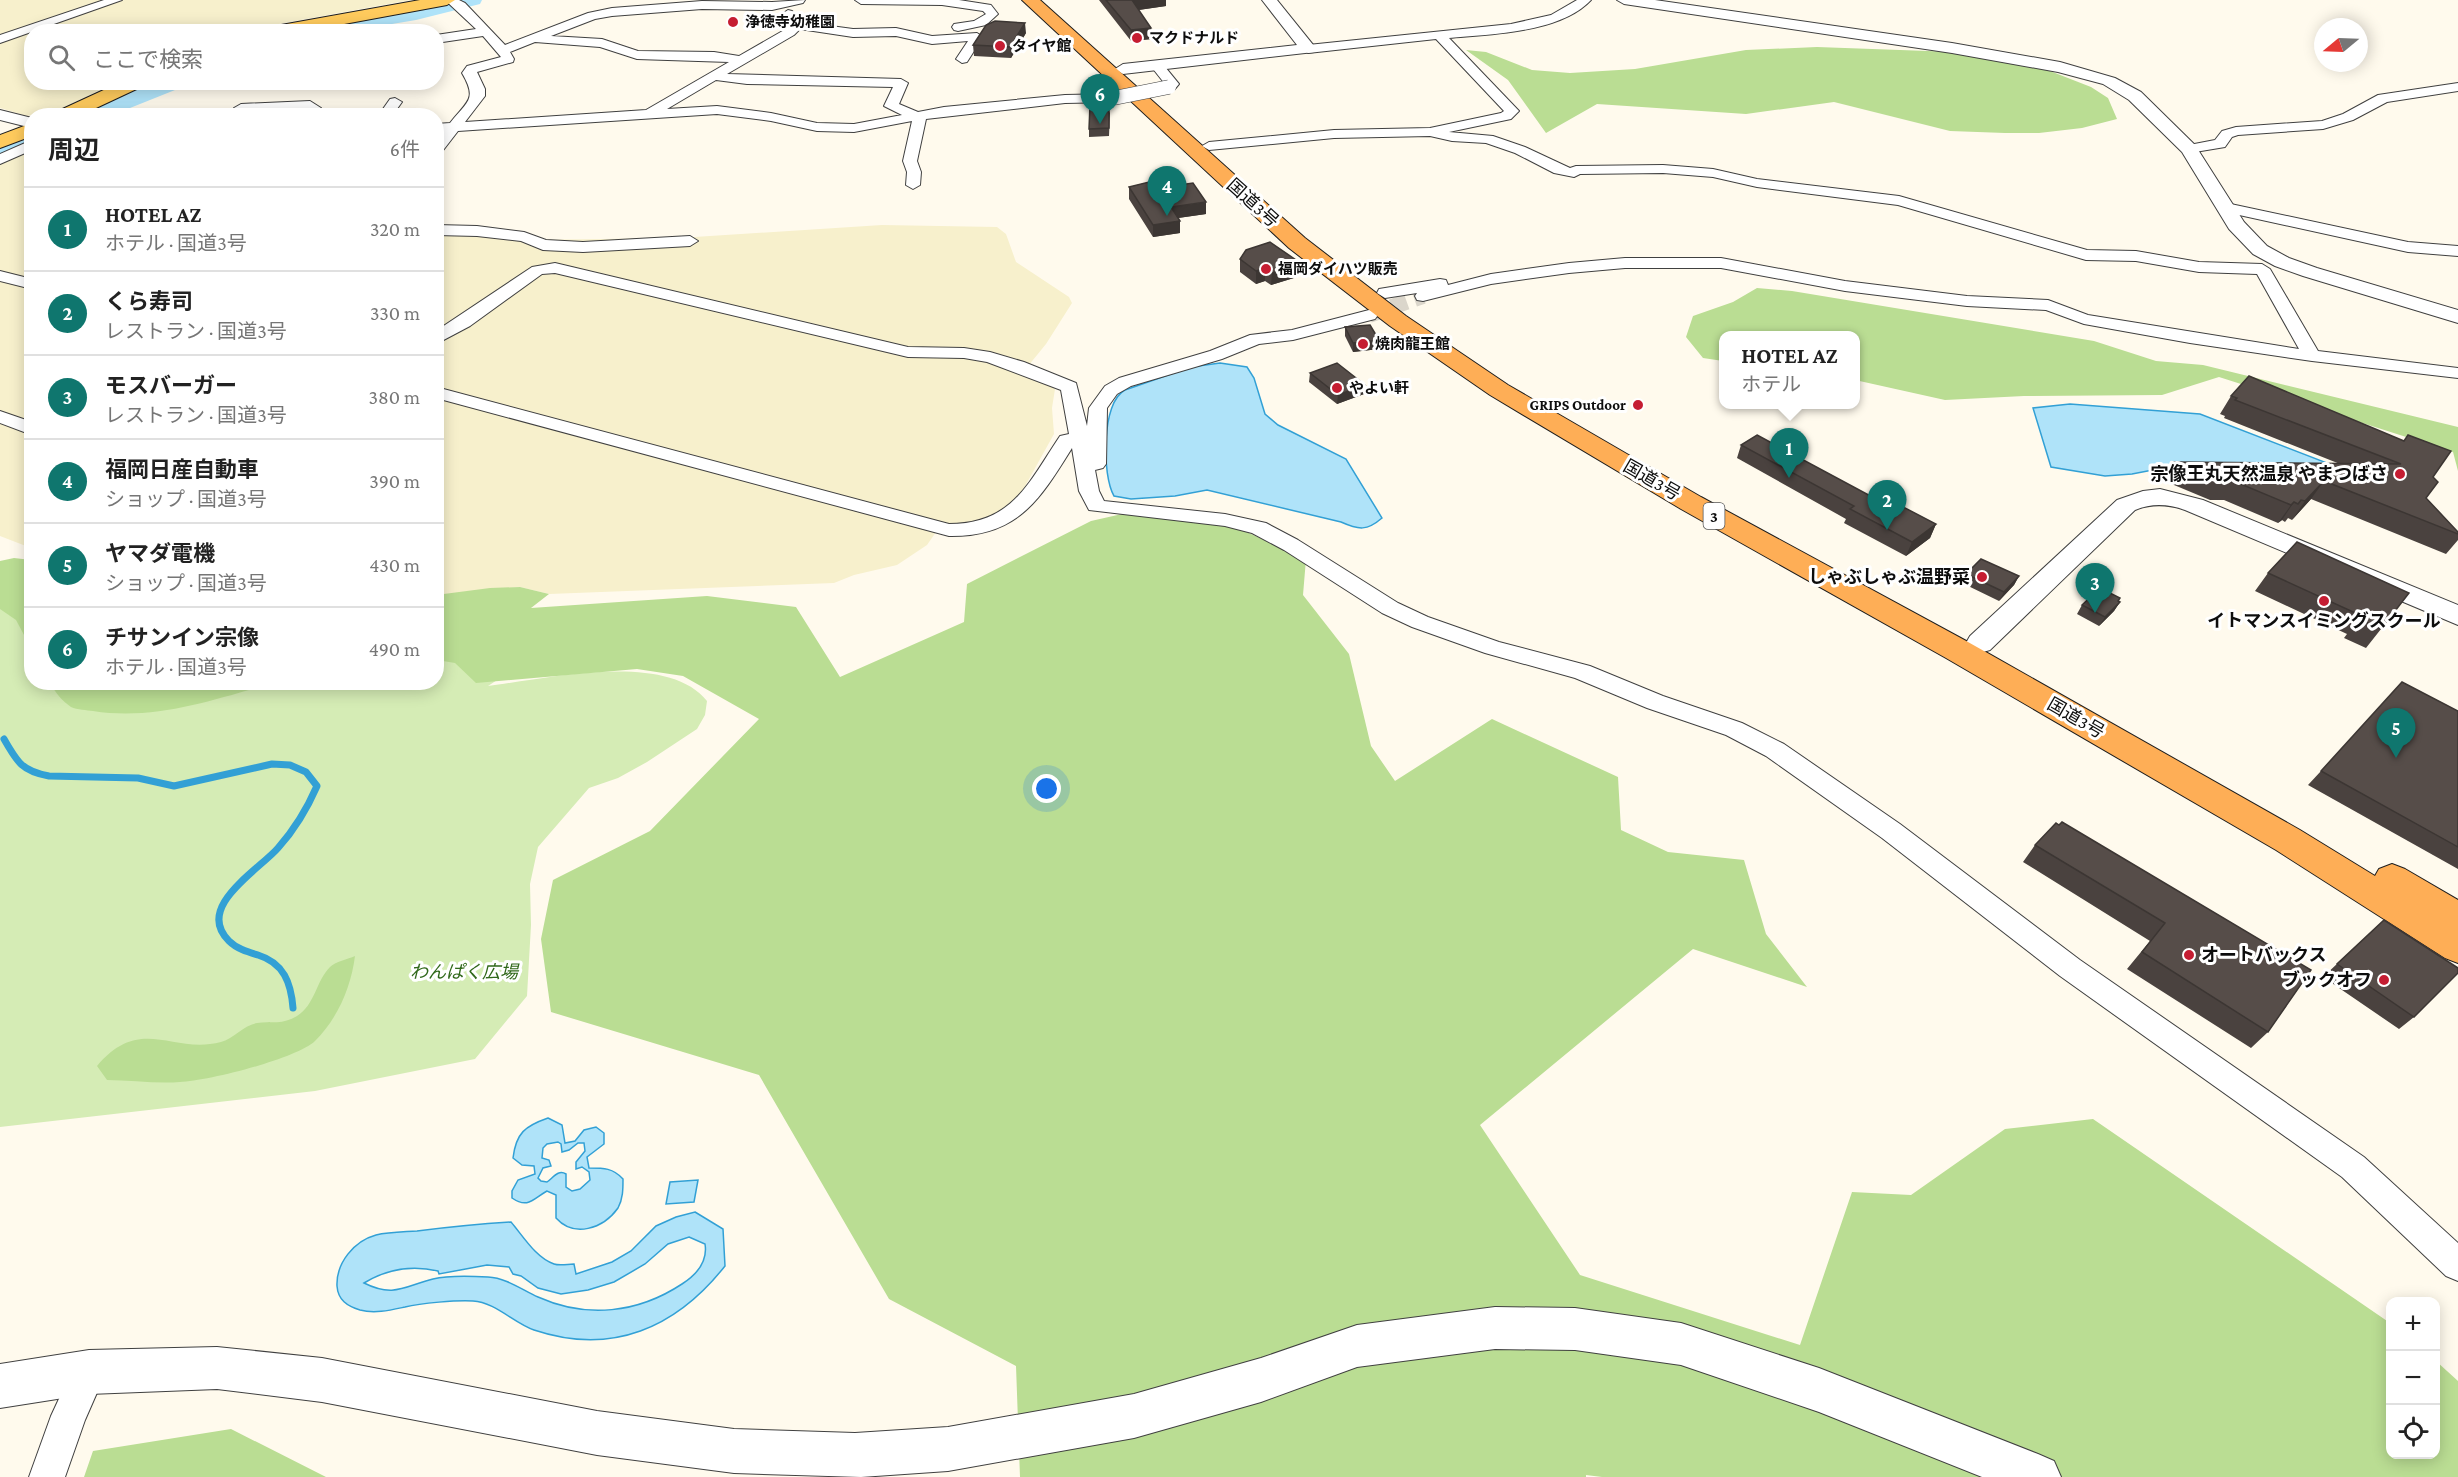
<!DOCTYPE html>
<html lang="ja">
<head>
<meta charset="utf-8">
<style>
  :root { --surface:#fff; --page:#f6f6f6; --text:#222; --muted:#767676; --line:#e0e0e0; --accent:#0f766e }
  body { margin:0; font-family:"Crimson Pro","Noto Sans JP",serif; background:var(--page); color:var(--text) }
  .controls { position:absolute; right:18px; bottom:18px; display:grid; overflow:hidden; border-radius:12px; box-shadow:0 3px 15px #0003 }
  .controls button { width:54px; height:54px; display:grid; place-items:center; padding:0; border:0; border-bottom:2px solid var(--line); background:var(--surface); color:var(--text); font:30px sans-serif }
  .compass { position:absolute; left:2314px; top:18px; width:54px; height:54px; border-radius:50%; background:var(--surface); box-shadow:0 3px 15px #0003; rotate:251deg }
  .you { position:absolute; left:1047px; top:789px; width:21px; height:21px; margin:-15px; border:4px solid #fff; border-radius:50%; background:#1a73e8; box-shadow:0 0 0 9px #1a73e833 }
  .badge { display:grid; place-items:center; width:39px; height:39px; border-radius:50%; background:var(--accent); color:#fff; font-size:20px; font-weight:700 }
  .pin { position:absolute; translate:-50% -50px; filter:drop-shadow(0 2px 3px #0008) }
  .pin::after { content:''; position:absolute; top:32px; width:21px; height:18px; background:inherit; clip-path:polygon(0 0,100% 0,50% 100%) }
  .popup { position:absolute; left:1719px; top:331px; width:141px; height:78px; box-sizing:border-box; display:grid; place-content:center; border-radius:12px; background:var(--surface); filter:drop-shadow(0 2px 4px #0005); font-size:20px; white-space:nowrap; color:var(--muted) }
  .popup b { font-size:22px; color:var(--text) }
  .popup::after { content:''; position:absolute; left:50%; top:100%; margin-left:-12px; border:12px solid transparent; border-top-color:var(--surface) }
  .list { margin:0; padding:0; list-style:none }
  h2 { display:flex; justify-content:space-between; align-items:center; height:78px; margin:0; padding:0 24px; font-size:26px }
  h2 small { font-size:20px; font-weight:400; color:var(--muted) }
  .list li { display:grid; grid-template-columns:39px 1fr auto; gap:18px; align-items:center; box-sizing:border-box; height:84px; padding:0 24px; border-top:2px solid var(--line) }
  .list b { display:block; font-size:22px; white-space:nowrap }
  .list p { margin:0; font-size:20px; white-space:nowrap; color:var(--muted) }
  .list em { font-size:20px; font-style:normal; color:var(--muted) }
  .icon { flex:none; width:33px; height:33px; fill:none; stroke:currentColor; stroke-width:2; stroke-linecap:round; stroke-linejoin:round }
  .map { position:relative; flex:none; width:2458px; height:1477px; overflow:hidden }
  .search { position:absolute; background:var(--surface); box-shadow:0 3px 15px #0003; left:24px; top:24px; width:420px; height:66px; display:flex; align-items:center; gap:15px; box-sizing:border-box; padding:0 21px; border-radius:24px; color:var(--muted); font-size:22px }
  .panel { position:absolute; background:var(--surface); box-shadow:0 3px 15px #0003; left:24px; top:108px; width:420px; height:582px; border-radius:24px }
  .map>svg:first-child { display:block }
  .farmland { fill:#f7f0cc }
  .green { fill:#d5ecb5 }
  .forest { fill:#badd93 }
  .water { fill:#afe3f9; stroke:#32a0d5; stroke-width:1.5; fill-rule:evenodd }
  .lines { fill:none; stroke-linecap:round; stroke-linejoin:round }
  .stream { stroke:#32a0d5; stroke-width:7 }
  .river { fill:#afe3f9; fill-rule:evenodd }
  .minor-tunnel { stroke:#dbd6cb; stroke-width:16; stroke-dasharray:16 8; stroke-linecap:butt }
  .minor-casing { stroke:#404040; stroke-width:2 }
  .tertiary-casing { stroke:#404040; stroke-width:2 }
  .primary-casing { stroke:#1e1e1e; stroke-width:2 }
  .trunk-casing { stroke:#1e1e1e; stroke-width:2 }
  .minor { fill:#fff; fill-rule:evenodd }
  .tertiary { fill:#fff; fill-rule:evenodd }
  .primary { fill:#ffcb5d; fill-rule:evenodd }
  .trunk { fill:#feae56; fill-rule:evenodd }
  .minor-bridge-casing { stroke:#404040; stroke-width:15; stroke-linecap:butt }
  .minor-bridge { stroke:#fff; stroke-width:14 }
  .wall { fill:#4a423f }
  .shaded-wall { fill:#3c3633 }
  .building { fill:#564d49; stroke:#3c3633; stroke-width:1.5 }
  .poi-dot { fill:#c51d32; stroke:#fff; stroke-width:2 }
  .labels { text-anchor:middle; stroke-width:6; stroke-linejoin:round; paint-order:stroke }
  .far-poi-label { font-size:15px; font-weight:bold; fill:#0d0d0d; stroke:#fff; text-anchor:start }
  .shield { fill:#fff; stroke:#565656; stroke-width:1.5 }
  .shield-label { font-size:16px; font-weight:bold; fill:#0d0d0d }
  .street-label { font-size:18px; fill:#0d0d0d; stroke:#fff }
  .poi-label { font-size:18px; font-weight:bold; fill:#0d0d0d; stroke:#fff; text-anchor:end }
  .park-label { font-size:18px; font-style:italic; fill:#30681a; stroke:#fff }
</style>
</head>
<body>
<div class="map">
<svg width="2458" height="1477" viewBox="0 0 2458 1477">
  <rect width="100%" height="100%" fill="#fffaed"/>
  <!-- farmland -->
  <path class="farmland" d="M0 0H411L240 31 32 32V82L115 83 58 110 27 116 0 108Z
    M31 141V548L0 536V155Z
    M882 225 997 227 1006 234 1016 262 1069 297 1072 303 1046 344 1024 371 1037 376 1055 389 1052 408 1054 434 1014 506 969 529 943 522 927 545 897 565 854 575 834 583 549 594 520 587 437 595 436 231 467 236 524 240 679 238Z"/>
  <!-- green -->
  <path class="green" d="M0 574 31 587 32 682H436L437 624 523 663 488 686C545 679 667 650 707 701L705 715 697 729 647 762 618 778 589 788 538 847 530 884 531 925 527 996 475 1059 315 1091 0 1127Z"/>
  <!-- forest -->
  <path class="forest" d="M1817 47 1983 53 2019 59 2091 87 2108 98 2117 119 2082 128 2039 133H2005L1950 131 1834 102 1746 114 1597 104 1546 133 1508 80 1466 50 1486 52 1532 70 1570 73 1635 69 1746 50Z
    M1757 288 1792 291 2094 341 2156 361 2203 365 2458 427V471L2453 452 2219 377 2162 395 2024 396 1945 400 1855 380V336H1723V361L1703 358 1686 337 1693 316 1733 302Z
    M1122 514 1229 524 1306 559 1303 595 1349 654 1371 746 1395 781 1492 719 1618 777 1621 830 1668 852 1744 860 1766 934 1807 987 1693 949 1480 1125 1580 1275 1800 1345 1852 1192 1911 1195 2005 1129 2093 1119 2390 1323V1454H2436V1361L2458 1381V1477H1602L1586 1475V1477H1020L1016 1366 889 1299 759 1075 551 1012 541 939 553 880 650 831 759 719 683 676 637 669 476 683 455 663 437 660 436 595 490 588 520 587 549 594 531 608 707 596 796 607 840 677 964 622 967 584 1091 521Z
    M14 558 31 560V648L16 620 0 609V561Z
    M50 683H274C215 699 156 721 93 711 87 710 77 710 71 707 62 701 55 692 50 683Z
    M355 956C351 987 338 1018 315 1041 296 1059 207 1081 180 1082 157 1084 131 1080 107 1080L97 1066C141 1014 172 1055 221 1042 233 1039 244 1025 257 1023 271 1021 283 1025 297 1016 315 1005 316 981 330 967 335 962 348 959 355 956Z
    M231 1429 326 1477H84L93 1451Z"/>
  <!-- water -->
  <path class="water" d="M1220 363 1247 367 1254 378 1265 414 1278 425 1346 459 1382 518C1367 531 1359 530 1341 522L1207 490 1175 496 1131 499 1114 496C1102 476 1101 402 1125 390L1191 367Z
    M2070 404 2200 414 2327 463 2318 477 2189 463 2132 474 2105 476 2051 467 2033 408Z
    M548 1118 562 1125 565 1143 575 1141 584 1130 596 1127 604 1133V1144L587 1157 589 1168C604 1168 613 1168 623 1179 623 1189 623 1199 618 1208 603 1229 574 1238 556 1218V1195L547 1191C533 1199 528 1209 512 1198V1191L518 1180 535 1174 534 1166 522 1165 513 1158C516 1133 525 1126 548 1118ZM558 1142 561 1144 562 1152 569 1150 578 1143H584L585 1151 576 1162V1169L582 1167 589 1172 590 1180 580 1189 572 1191 566 1187V1174C558 1169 553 1178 547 1182L541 1181 538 1178 543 1168 551 1166 549 1160 542 1158 543 1148 547 1144Z
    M698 1180 694 1202 666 1204 670 1182Z
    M695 1212 723 1229 725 1266C676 1328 612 1356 534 1330 515 1324 495 1302 473 1301 457 1300 421 1303 405 1307 391 1310 375 1314 360 1310 347 1306 338 1300 337 1286 336 1263 354 1241 376 1235 389 1232 403 1232 417 1231 449 1227 479 1224 511 1222 523 1236 536 1258 554 1264 560 1266 568 1264 574 1264L576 1274 612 1262 631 1251 656 1226 676 1217ZM689 1237 705 1244C708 1262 696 1275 682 1284 638 1313 587 1319 538 1297 522 1290 507 1278 488 1277 472 1276 449 1275 433 1279 405 1286 394 1298 364 1283 387 1269 412 1265 438 1271L439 1274 487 1265 509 1267 513 1274 521 1276 538 1288 561 1294 588 1290 614 1282 645 1264 668 1244Z"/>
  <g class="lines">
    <!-- stream -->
    <path class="stream" d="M4 739C17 762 22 771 49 776L138 778 174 786 272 764 290 765 306 772 317 786C307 809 295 829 278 848 259 870 194 907 229 941 237 949 248 952 258 955 284 963 291 983 293 1008"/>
    <!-- river -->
    <path class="river" d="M450 0H482L480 4 416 20 344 32H296L298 28 305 26 416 8Z
      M158 82H188L185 86 110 116H79L81 111Z
      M32 131V146L0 159V144Z"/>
    <!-- minor-tunnel -->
    <path class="minor-tunnel" d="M1369 315 1423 296"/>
    <defs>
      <path id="minor" d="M104 0H122L0 43V35Z
        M445 0H459L465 3 505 45 588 13 612 8 702 1 772 2 805 0 803 3 772 10 702 9 612 16 595 19 551 36 602 39 638 51 714 52 739 56 786 29 790 25 782 14 788 10 792 11 801 22 853 29 896 28 932 36 977 33 983 37 967 62 962 63 956 59 968 41 932 44 896 36 853 37 800 29 794 35 727 74 901 79 908 83 899 104 918 112 944 107 1065 95 1114 94 1121 98 1114 102 1065 103 926 119 917 161 921 172 920 185 913 189 906 185 907 172 903 161 912 121 854 132 817 131 771 121 717 114 458 131 441 153 436 154V140L443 132H436V124L450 123C467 101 478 100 462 73L467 66 501 57 483 36 436 43V35L476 29ZM535 42 600 47 637 59 729 62 646 110 465 122 485 96V89L477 72 513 62 514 59 510 52ZM716 80 747 84 893 87 884 106 902 115 854 124 817 123 771 113 717 106 667 109Z
        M855 0H959L991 5 998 14 986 25 958 31 954 30 952 27 954 24 974 21 986 14 983 11 942 5 861 4Z
        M1577 0H1591C1560 33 1491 34 1449 38L1519 111 1511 119 1449 132 1493 136 1525 147 1570 168 1576 166 1663 165 1713 169 1757 179 1899 196 2087 250 2136 251 2199 262 2262 264 2270 269 2318 351 2458 368V378L2312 361 2190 343 2084 324 2046 310 1967 306 1845 291 1721 268H1625L1569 273 1491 284 1423 301 1417 300 1415 296 1417 293 1385 298 1377 293 1379 289 1440 279 1446 280 1448 285 1491 274 1569 263 1625 258H1721L1845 281 1967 296 2048 300 2088 315 2299 349 2257 274 2199 272 2136 261 2086 260 1898 205 1757 187 1713 177 1663 173 1580 174 1574 177 1554 173 1515 153 1486 143 1452 141 1430 136 1334 138 1209 150 1202 146 1209 142 1334 130 1430 128 1501 113 1504 111 1436 39 1308 53 1302 49 1308 45 1511 24 1551 15Z
        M1156 61 1161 62 1179 84 1174 90 1169 91 1162 87 1165 84 1150 65Z
        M2458 83V91L2387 102 2353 120 2323 129 2238 135 2232 137 2225 147 2189 153 2182 149 2184 146 2215 140 2222 131 2236 127 2322 121 2343 114 2378 95Z
        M395 98 402 102 392 116H378L390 99Z
        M310 101 321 108 318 116H301L307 109 241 112 234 108 241 104Z
        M32 140V150L0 164V154Z
        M2226 203 2408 242 2458 246V256L2408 252 2221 211 2218 208Z
        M436 225 477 226 524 232 546 240 583 242 690 236 698 241 690 246 583 252 543 250 521 241 477 236 436 235Z
        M555 263 908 347 964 348 990 352 1024 362 1076 383 1087 426 1089 408 1105 386 1119 378 1210 351 1250 335 1292 330 1369 310 1375 311 1378 315 1375 319 1293 340 1259 344 1222 359 1131 386 1117 394 1107 408 1106 464 1103 468 1095 470 1099 491 1104 501 1225 514 1266 523 1298 540 1398 603 1428 617 1499 642 1590 666 1663 696 1742 723 1784 744 1900 824 2080 960 2364 1157 2458 1243V1281L2446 1276 2342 1177 2060 976 1882 838 1766 756 1726 735 1647 708 1575 678 1485 653 1412 627 1382 613 1284 550 1252 533 1225 526 1089 510 1079 491 1072 448C1039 501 1017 537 949 536L436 398V387L949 524C1013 524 1029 482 1060 436L1069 434 1061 390 987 362 964 358 908 357 555 273 542 274 470 326 436 344V331L532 267Z
        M0 271 32 279V289L0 281Z
        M0 411 32 422V435L0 423Z
        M89 1355 101 1360 106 1372 85 1420 65 1477H29L51 1416 77 1360Z"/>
      <path id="tertiary" d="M1262 0H1277L1314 46 1316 49 1314 52 1123 74 1115 69 1123 64 1297 45Z
        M1617 0H1655L1952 43 2060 62 2115 78 2141 92 2195 145 2244 222 2267 246 2289 258 2317 268 2458 310V323L2303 276 2275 266 2253 254 2229 229 2182 152 2129 100 2103 84 2058 72 1952 53 1624 4Z
        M0 110 32 118V128L0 120Z
        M2160 489 2203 500 2458 605V625L2185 510C2168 504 2152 503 2135 510L1990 650 1980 653 1970 650 1966 643 1970 636 2117 500 2143 491Z
        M1495 1307 1575 1308 1681 1323 1819 1368 2038 1454 2054 1461 2061 1477H1982L1819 1412 1681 1365 1575 1350 1495 1349 1357 1367 1261 1402 1134 1438 948 1471 861 1477 734 1473 597 1455 322 1402 217 1389 89 1394 0 1408V1364L89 1350 217 1347 322 1358 597 1411 734 1429 855 1433 948 1427 1134 1394 1261 1358 1357 1325Z"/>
      <path id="primary" d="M420 0H455L447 5 301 32H262L270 27Z
        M121 82H146L143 86 79 116H54L56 112Z
        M32 123V136L0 148V135Z"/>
      <path id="trunk" d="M1022 0H1040L1305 238 1406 316 1508 385 1701 497 1968 642 2300 830 2375 876 2379 869 2392 864 2405 869 2458 900V963L2445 958 2276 850 1946 658 1681 509 1490 395 1390 326 1289 248Z"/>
    </defs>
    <!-- minor casing -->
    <use href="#minor" class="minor-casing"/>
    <!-- tertiary casing -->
    <use href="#tertiary" class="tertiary-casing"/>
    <!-- primary casing -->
    <use href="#primary" class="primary-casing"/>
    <!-- trunk casing -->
    <use href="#trunk" class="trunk-casing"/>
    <!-- minor -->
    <use href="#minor" class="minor"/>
    <!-- tertiary -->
    <use href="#tertiary" class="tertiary"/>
    <!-- primary -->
    <use href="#primary" class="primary"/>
    <!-- trunk -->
    <use href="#trunk" class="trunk"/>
    <defs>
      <path id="minor-bridge" d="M1114 98 1169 87"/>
    </defs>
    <!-- minor-bridge casing -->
    <use href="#minor-bridge" class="minor-bridge-casing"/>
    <!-- minor-bridge -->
    <use href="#minor-bridge" class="minor-bridge"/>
  </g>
  <!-- wall -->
  <path class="wall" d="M1099 0H1166V6L1138 10 1151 28 1152 39 1131 41Z
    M1026 33 1011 58 974 56 973 45Z
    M1110 112 1109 136 1089 137V129Z
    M1129 187 1158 188 1206 214 1178 218 1180 221V233L1153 237 1129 199Z
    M1240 259 1296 260 1297 277 1271 285 1265 281 1256 284 1240 272Z
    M1345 327 1379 349 1353 352 1345 336Z
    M1310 373 1365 385 1364 394 1337 404 1309 382Z
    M2231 396 2433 477 2426 498 2458 532V540L2446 554 2311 499 2292 520 2288 518 2285 522 2282 520 2278 523 2224 500H2210L2162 480 2173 462 2340 464 2224 418 2225 416 2220 414Z
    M1741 445 1876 499 1936 524 1930 538 1906 556 1844 523 1846 519 1737 458Z
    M2297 542 2381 629 2366 648 2344 638 2347 634 2255 591 2268 573Z
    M1966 574 2019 576 2014 585 1999 601 1962 583Z
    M2118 601 2120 602 2114 611 2099 626 2077 614 2082 605Z
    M2458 711V869L2308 785 2321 771Z
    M2035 845 2311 970 2268 1032 2251 1048 2127 969 2150 941 2023 862Z
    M2384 920 2414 1017 2399 1029 2323 977Z"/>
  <!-- shaded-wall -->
  <path class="shaded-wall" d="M1132 0H1166V6L1132 11Z
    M1025 23 1026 33 1011 58 1010 47Z
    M1151 28 1152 39 1131 41V30Z
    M1206 202V214L1171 219V207Z
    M1180 221V233L1153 237V225Z
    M1296 260 1295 265 1297 264V277L1271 285 1272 273Z
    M1265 268V281L1256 284V271Z
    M1379 340V349L1353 352V343Z
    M1365 385 1364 394 1337 404 1338 395Z
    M2324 481 2311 499 2292 520 2305 501Z
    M2294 502 2282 520 2278 523 2291 505Z
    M1936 524 1930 538 1906 556 1912 542Z
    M2019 576 2014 585 1999 601 2004 592Z
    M2120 598 2114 607 2120 602 2114 611 2099 626 2105 617Z"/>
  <!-- building -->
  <path class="building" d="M1106 0H1135H1132L1151 28 1131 30Z
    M995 21 1025 23 1010 47 973 45 986 25Z
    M1109 104V128L1089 129 1090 105Z
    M1153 181 1158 188 1193 183 1206 202 1171 207 1180 221 1153 225 1129 187Z
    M1270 242 1296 260 1293 261 1297 264 1272 273 1265 268 1256 271 1240 259 1246 250Z
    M1370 325 1379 340 1353 343 1345 327Z
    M1337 363 1365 385 1338 395 1310 373Z
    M2249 376 2404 441 2408 435 2451 451 2433 477 2438 482 2426 498 2458 532V534L2324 481 2305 501 2301 500 2298 504 2294 502 2291 505 2236 482H2221L2173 462 2401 464 2235 400 2237 398 2231 396Z
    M1757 435 1876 499 1880 495 1936 524 1912 542 1850 509 1854 506 1741 445Z
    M2297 542 2409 593 2381 629 2359 619 2362 616 2268 573Z
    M1981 559 2019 576 2004 592 1966 574Z
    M2100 588 2120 598 2118 601 2120 602 2105 617 2082 605Z
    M2402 682 2458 711V847L2321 771Z
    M2062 822 2311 970 2268 1032 2142 952 2165 923 2035 845 2056 823 2059 825Z
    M2384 920 2458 968V973L2414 1017 2337 964Z"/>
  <!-- markers -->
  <g class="poi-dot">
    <circle cx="733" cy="22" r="6"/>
    <circle cx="1137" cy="38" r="6"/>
    <circle cx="1000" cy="46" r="6"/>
    <circle cx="1266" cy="269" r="6"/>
    <circle cx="1363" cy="344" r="6"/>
    <circle cx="1337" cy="388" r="6"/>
    <circle cx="1638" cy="405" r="6"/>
    <circle cx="2400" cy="474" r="6"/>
    <circle cx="1982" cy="577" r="6"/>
    <circle cx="2324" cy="601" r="6"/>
    <circle cx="2189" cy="955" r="6"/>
    <circle cx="2384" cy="980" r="6"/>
  </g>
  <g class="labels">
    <!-- far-poi labels -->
    <g class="far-poi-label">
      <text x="745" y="27">浄徳寺幼稚園</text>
      <text x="1149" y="43">マクドナルド</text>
      <text x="1012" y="51">タイヤ館</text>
      <text x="1278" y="274">福岡ダイハツ販売</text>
      <text x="1375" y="349">焼肉龍王館</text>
      <text x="1349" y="393">やよい軒</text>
      <text x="1626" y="410" text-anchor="end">GRIPS Outdoor</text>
    </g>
    <!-- shield labels -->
    <rect class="shield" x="1703.5" y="503" width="21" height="26" rx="4.5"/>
    <g class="shield-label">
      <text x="1714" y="522">3</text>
    </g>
    <!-- street labels -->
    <g class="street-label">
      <text transform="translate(1253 203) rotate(42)" y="6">国道3号</text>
      <text transform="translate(1652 480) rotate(30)" y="6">国道3号</text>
      <text transform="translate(2076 718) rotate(30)" y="6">国道3号</text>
    </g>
    <!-- poi labels -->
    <g class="poi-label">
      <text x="2388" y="480">宗像王丸天然温泉 やまつばさ</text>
      <text x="1970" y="583">しゃぶしゃぶ温野菜</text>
      <text x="2324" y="627" text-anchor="middle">イトマンスイミングスクール</text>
      <text x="2201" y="961" text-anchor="start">オートバックス</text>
      <text x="2372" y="986">ブックオフ</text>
    </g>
    <!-- park labels -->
    <g class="park-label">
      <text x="464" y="978">わんぱく広場</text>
    </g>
  </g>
</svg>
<div class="controls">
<button>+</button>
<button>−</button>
<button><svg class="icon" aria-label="locate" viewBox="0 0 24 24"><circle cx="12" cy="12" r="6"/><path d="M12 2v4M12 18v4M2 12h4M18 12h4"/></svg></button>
</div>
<svg class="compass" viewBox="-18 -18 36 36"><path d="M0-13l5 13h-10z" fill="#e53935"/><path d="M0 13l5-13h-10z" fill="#767676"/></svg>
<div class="you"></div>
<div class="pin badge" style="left:1789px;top:478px">1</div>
<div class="popup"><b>HOTEL AZ</b>ホテル</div>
<div class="pin badge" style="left:1887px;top:530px">2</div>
<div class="pin badge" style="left:2095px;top:613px">3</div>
<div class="pin badge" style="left:1167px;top:216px">4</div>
<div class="pin badge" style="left:2396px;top:758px">5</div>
<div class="pin badge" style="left:1100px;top:124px">6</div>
<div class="search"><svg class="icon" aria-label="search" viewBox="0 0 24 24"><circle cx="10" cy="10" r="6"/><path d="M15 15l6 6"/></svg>ここで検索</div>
<section class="panel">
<h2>周辺<small>6件</small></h2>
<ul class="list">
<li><span class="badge">1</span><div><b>HOTEL AZ</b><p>ホテル · 国道3号</p></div><em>320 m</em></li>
<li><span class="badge">2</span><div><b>くら寿司</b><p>レストラン · 国道3号</p></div><em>330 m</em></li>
<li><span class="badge">3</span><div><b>モスバーガー</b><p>レストラン · 国道3号</p></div><em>380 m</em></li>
<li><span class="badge">4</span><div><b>福岡日産自動車</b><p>ショップ · 国道3号</p></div><em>390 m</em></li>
<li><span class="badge">5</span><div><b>ヤマダ電機</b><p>ショップ · 国道3号</p></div><em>430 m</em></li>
<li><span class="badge">6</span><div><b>チサンイン宗像</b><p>ホテル · 国道3号</p></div><em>490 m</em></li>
</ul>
</section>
</div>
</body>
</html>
